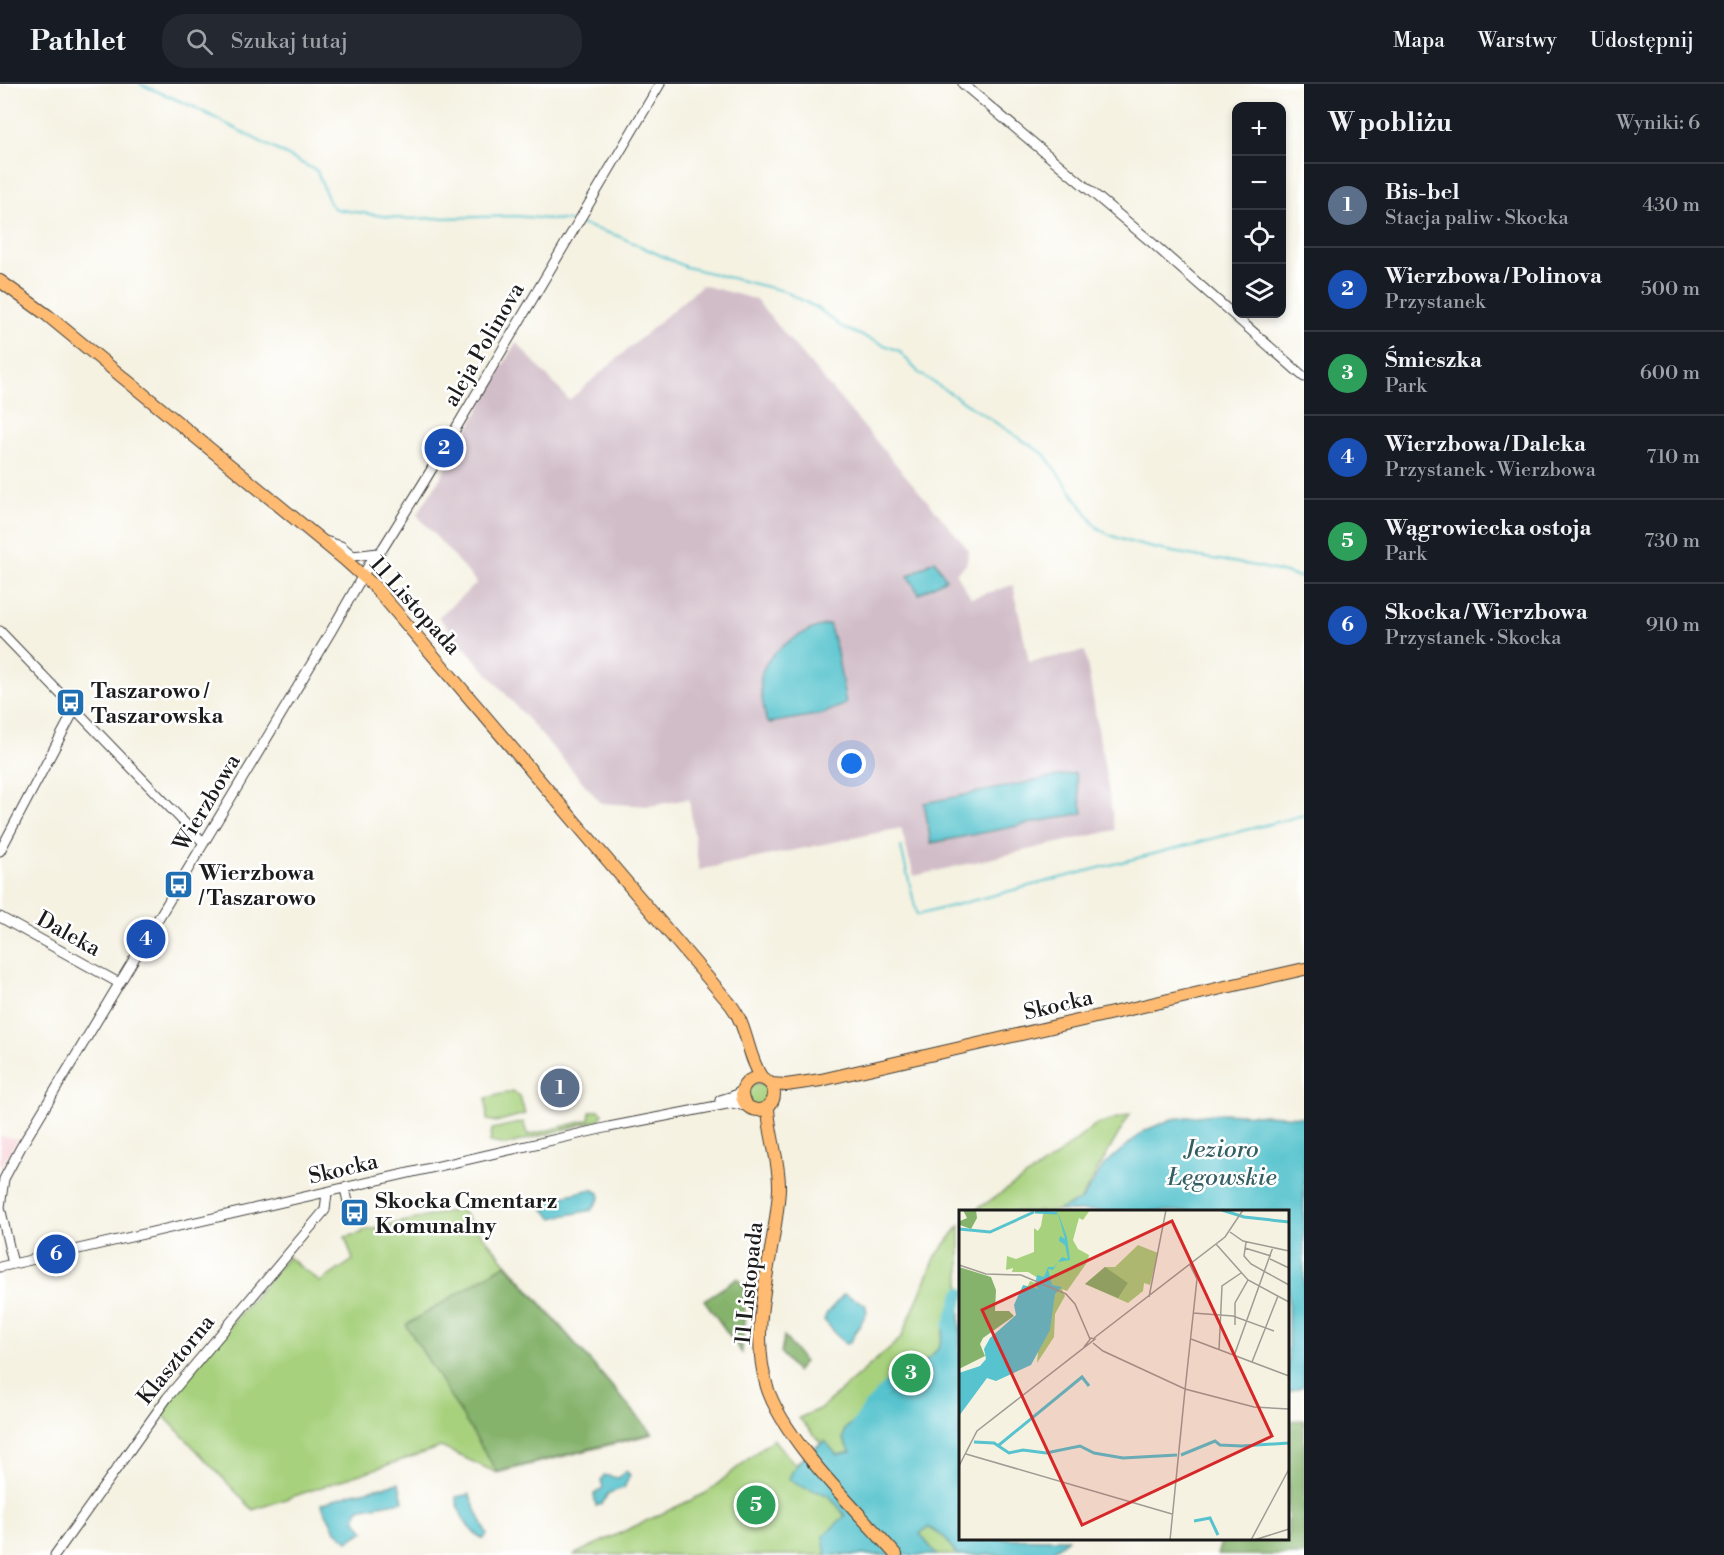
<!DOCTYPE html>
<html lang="pl">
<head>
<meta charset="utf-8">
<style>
  :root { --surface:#171b24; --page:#242831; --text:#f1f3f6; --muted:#9ea1a6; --line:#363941; --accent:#2563eb }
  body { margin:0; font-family:"Libre Bodoni",serif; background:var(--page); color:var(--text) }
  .controls { position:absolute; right:18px; top:18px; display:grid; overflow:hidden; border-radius:12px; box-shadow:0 3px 9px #0003 }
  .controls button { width:54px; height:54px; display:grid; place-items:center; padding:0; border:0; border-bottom:2px solid var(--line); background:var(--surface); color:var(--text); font:30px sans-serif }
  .you { position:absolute; left:852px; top:680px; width:21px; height:21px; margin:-15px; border:4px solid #fff; border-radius:50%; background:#1a73e8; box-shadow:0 0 0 9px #1a73e833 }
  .badge { display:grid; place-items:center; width:39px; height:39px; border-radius:50%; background:var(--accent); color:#fff; font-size:20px; font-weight:700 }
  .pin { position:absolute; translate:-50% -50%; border:3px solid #fff; box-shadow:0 2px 6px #0006 }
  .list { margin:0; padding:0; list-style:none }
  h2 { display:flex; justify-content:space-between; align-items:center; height:78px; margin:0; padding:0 24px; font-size:26px }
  h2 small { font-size:20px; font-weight:400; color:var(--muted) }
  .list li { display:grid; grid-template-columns:39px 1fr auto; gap:18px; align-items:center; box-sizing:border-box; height:84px; padding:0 24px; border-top:2px solid var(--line) }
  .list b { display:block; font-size:22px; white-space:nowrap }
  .list p { margin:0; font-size:20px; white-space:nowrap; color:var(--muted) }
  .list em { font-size:20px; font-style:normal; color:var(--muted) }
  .icon { flex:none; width:33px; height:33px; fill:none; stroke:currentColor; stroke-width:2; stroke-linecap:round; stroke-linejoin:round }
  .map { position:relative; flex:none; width:1304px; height:1471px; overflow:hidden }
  header { display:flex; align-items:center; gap:36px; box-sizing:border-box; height:84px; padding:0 30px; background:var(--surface); border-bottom:2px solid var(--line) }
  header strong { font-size:28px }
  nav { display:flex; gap:33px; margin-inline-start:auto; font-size:21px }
  .search { width:420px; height:54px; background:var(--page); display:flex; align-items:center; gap:15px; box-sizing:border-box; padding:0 21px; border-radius:24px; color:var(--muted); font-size:22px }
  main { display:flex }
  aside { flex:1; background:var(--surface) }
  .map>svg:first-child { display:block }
  .built { fill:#f6cfd5 }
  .industrial { fill:#d1bdc8 }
  .green { fill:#a7d17d; stroke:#62764c; stroke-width:1.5 }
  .forest { fill:#85b36c; stroke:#506844; stroke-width:1.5 }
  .water { fill:#56c3ce; stroke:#397075; stroke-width:1.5 }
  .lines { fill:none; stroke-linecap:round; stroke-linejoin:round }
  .stream { stroke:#56c3ce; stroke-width:2 }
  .river { stroke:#56c3ce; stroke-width:12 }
  .minor-casing { stroke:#3d3c3a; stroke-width:11 }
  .major-casing { stroke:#3d3c3a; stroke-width:14 }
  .minor { stroke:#fff; stroke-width:9 }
  .major { stroke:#ffbb71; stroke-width:12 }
  .labels { text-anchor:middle; stroke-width:5; stroke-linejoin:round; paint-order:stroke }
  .street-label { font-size:22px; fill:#1c1c1c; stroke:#fff }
  .poi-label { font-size:22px; font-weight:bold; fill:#1c1c1c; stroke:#fff; text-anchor:start }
  .water-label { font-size:24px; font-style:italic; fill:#335f63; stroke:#fff }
  .inset-river { fill:none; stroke:#56c3ce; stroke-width:3 }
  .inset-road { fill:none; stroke:#9e9c93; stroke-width:1.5 }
  .view { fill:#d62828; fill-opacity:0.15; stroke:#d62828; stroke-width:3 }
  .inset-edge { fill:none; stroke:#1c1c1c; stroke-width:3 }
</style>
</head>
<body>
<header>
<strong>Pathlet</strong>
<div class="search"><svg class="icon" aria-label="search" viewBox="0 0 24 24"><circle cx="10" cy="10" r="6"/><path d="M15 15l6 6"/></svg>Szukaj tutaj</div>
<nav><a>Mapa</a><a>Warstwy</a><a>Udostępnij</a></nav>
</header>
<main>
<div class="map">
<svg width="1304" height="1471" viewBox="0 0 1304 1471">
  <rect width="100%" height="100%" fill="#fff"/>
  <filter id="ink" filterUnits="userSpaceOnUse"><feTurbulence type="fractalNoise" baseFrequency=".0167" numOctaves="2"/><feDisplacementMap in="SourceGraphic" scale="12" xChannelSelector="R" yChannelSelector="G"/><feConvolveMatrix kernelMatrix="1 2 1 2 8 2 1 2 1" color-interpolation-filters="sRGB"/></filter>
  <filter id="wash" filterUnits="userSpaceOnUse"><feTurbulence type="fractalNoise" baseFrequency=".008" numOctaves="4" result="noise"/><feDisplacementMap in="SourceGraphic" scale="24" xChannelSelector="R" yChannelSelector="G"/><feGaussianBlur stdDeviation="1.35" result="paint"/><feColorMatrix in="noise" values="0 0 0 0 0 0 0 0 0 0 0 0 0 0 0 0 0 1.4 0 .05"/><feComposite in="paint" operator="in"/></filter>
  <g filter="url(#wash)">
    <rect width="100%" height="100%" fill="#f5f2e2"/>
    <!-- built -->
    <path class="built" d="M0 1052 18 1055 0 1085Z"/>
    <!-- industrial -->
    <path class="industrial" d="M702 201 755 215 969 466 966 481 956 489 971 514 1013 501 1029 578 1085 567 1115 746 914 792 901 744 699 786 689 715 649 722 601 719 438 533 477 499 417 431 452 375 516 258 569 316Z"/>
    <!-- green -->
    <path class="green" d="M747 1011a12 12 0 1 1 24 0a12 12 0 1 1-24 0Z
      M513 1007 520 1012 525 1030 496 1038 487 1036 486 1014Z
      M599 1026 603 1029 599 1036 506 1061 490 1058 492 1045 523 1038 528 1051 589 1036 590 1028Z
      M1130 1030 1074 1127 973 1128 1054 1074 1095 1041Z
      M460 1125 653 1350 497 1389 441 1363 253 1426 161 1329 207 1268 288 1173 320 1198 353 1176 345 1153 362 1149V1147Z
      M960 1141V1454L999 1471H573L706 1409 773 1355 795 1380 821 1359 799 1334 821 1324 901 1254 936 1172Z"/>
    <!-- forest -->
    <path class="forest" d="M506 1180 652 1349 497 1388 406 1241Z
      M738 1194 746 1205 742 1269 704 1216Z
      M784 1252 804 1278 796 1288 781 1269Z
      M1304 1336V1471H1217L1222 1455 1288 1454V1337Z"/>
    <!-- water -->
    <path class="water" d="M935 476 946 495 919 510 908 492Z
      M829 540 836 563 846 620 822 630 769 639 766 636C764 623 759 606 761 593 765 567 805 545 829 540Z
      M1075 689 1083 729 931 759 924 719Z
      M1221 1029 1304 1033V1302L1288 1308V1128L1056 1127 1082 1116 1104 1081 1144 1047 1172 1035Z
      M592 1105 599 1109 600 1114 592 1126 552 1134 541 1122 550 1115Z
      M844 1210 865 1220 867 1228 850 1259 845 1260 824 1236 827 1229Z
      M960 1210V1454L1068 1455 1048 1471H957L944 1453 928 1443 920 1450 937 1471H826L823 1452 845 1432C839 1425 834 1414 825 1410 809 1404 805 1407 789 1395 796 1377 809 1367 825 1357L837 1371 851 1368 843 1355 845 1345 886 1314 939 1264 945 1242Z
      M626 1387 630 1391 624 1404 609 1409 602 1420 596 1422 594 1410 603 1404 601 1396 604 1391 618 1394Z
      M399 1399 403 1417 358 1425 355 1435 365 1447 348 1457 335 1446 321 1420 353 1409Z
      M469 1410 487 1450 484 1455C467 1447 460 1431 456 1413Z"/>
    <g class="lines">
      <!-- stream -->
      <path class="stream" d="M140 0 194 23 317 87 330 120 335 125 404 135 516 132 570 137
        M580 140 618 152 686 183 784 207 819 225 843 244 899 267 919 289 1044 370 1095 441C1115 464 1222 475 1255 482 1271 485 1288 490 1304 494
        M901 763 917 831 1304 731"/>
      <!-- river -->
      <path class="river" d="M949 1242 960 1209
        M857 1342 869 1324 890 1302 917 1292"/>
    </g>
  </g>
  <g filter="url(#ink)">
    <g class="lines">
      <defs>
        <path id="minor" d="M963 0 1150 157 1304 293
          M325 457 341 462 353 472 378 469
          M0 547 204 759
          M0 767 75 625
          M0 833 119 899
          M720 1016 733 1012 743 1006
          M345 1105 349 1122
          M0 1123 4 1095 21 1063 330 549 370 479 383 464 424 398 660 0
          M0 1123 13 1180
          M0 1183 609 1043 732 1019 746 1022
          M55 1471 167 1314 325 1126 327 1109"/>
        <path id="major" d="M0 197 47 231 344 475 374 502 731 921C748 943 747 972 762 994
          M742 1010a16 16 0 1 1 32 0a16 16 0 1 1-32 0Z
          M771 1000 786 1001 821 996 1304 885
          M768 1024C769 1051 780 1078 779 1105 776 1169 747 1239 767 1303 784 1357 858 1427 896 1471"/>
      </defs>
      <!-- minor casing -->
      <use href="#minor" class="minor-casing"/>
      <!-- major casing -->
      <use href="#major" class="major-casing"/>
      <!-- minor -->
      <use href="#minor" class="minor"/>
      <!-- major -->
      <use href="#major" class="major"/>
    </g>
  </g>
  <!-- icons -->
  <defs>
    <symbol id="bus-square" viewBox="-11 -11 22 22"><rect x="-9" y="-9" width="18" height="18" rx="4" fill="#1f6fb2" stroke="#fff"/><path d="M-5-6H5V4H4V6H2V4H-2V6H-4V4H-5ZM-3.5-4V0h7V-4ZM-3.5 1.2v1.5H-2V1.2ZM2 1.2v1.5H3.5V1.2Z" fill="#fff"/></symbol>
  </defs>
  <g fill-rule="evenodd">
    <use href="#bus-square" x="54" y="602" width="33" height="33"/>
    <use href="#bus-square" x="162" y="784" width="33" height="33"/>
    <use href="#bus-square" x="338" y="1112" width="33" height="33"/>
  </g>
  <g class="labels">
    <!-- street labels -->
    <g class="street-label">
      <text transform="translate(483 260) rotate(-60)" y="8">aleja Polinova</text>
      <text transform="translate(416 521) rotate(48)" y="8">11 Listopada</text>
      <text transform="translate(206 718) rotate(-59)" y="8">Wierzbowa</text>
      <text transform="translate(69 849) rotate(29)" y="8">Daleka</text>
      <text transform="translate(1058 920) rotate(-13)" y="8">Skocka</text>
      <text transform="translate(343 1084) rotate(-13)" y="8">Skocka</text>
      <text transform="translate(748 1199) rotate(-84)" y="8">11 Listopada</text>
      <text transform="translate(175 1275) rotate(-51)" y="8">Klasztorna</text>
    </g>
    <!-- poi labels -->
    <g class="poi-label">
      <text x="91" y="614">Taszarowo /<tspan x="91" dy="25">Taszarowska</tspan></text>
      <text x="199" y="796">Wierzbowa<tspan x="199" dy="25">/ Taszarowo</tspan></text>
      <text x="375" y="1124">Skocka Cmentarz<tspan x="375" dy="25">Komunalny</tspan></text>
    </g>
    <!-- water labels -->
    <g class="water-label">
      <text x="1222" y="1073">Jezioro<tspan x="1222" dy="28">Łęgowskie</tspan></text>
    </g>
  </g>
  <!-- overview -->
  <g transform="translate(959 1126)">
    <rect width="330" height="330" fill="#f5f2e2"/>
    <path d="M97 0H131L124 10 120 8 114 30 119 39 130 45 129 51 108 81 103 79 106 86 96 104 95 127 78 153 80 131 57 102 71 71 77 73 79 68 69 62H53L54 58 47 60 48 46 57 49 75 42V18L79 21 82 16 84 4H97ZM179 35 199 43 191 75 185 73 184 81 169 93 126 74 146 57H156Z" fill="#a7d17d"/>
    <path d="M4 0H17L18 8 12 19 1 15V11L8 8ZM0 57 32 67 37 80 36 101H50L55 106 24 128 21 134 26 146 0 159ZM146 57 169 73 159 88 126 74Z" fill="#85b36c"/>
    <path d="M98 0 108 27 111 50 99 52 94 60 89 59 93 75 103 77 96 84 91 120 72 155 37 171 28 168 0 206V163L21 156 27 149 25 139 31 128 57 105 55 95 64 75 80 79 76 75 78 65 85 67 89 57H95L103 47 109 49 106 35 100 31 101 26 106 29Z" fill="#56c3ce"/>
    <path class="inset-river" d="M263 0 285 7 330 12M76 2 98 3M0 19 31 22 75 2M15 232 35 233 50 243 64 240 87 243 121 236 135 243 164 248 218 245M40 235 123 167 130 176M222 245 256 231 261 235 283 236 330 233M235 311 251 308 259 325"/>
    <path class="inset-road" d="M271 22 284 31 330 41M287 32 285 46 292 54 330 75M257 34 289 70 330 92M286 38 312 46M311 49 330 58M0 55 27 64 62 65 107 84 116 94 131 129M190 87 207 0M234 103 274 106 315 121M276 115V93L289 70M135 128 266 27 284 0M232 129 330 166M134 133 144 141 226 179 295 197 330 199M260 140 263 76 282 63M275 146 314 37M293 152 319 86M226 180 238 69 231 55M7 244 213 304M0 256 18 221 136 129 132 128 125 137M211 330 226 180M292 330 330 259M295 330 330 319"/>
    <path class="view" d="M213 11 313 226 123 315 23 100Z"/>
    <rect width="330" height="330" class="inset-edge"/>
  </g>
</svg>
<div class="controls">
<button>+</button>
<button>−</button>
<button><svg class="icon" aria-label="locate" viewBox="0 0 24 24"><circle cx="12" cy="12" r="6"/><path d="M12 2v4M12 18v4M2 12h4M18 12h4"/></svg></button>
<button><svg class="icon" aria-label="layers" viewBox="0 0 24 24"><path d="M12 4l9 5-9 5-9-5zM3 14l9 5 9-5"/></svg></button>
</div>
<div class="you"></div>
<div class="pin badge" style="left:560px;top:1004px;background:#5c6f8a">1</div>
<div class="pin badge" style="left:444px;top:364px;background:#1a4fb4">2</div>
<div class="pin badge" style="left:911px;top:1289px;background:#2e9e5b">3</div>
<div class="pin badge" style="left:146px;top:855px;background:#1a4fb4">4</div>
<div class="pin badge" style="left:756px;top:1421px;background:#2e9e5b">5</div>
<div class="pin badge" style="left:56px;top:1170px;background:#1a4fb4">6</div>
</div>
<aside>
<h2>W pobliżu<small>Wyniki: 6</small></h2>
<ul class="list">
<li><span class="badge" style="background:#5c6f8a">1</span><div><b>Bis-bel</b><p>Stacja paliw · Skocka</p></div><em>430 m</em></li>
<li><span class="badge" style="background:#1a4fb4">2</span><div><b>Wierzbowa / Polinova</b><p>Przystanek</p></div><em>500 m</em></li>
<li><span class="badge" style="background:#2e9e5b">3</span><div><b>Śmieszka</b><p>Park</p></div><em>600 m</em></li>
<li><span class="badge" style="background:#1a4fb4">4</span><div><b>Wierzbowa / Daleka</b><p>Przystanek · Wierzbowa</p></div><em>710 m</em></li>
<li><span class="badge" style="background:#2e9e5b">5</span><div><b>Wągrowiecka ostoja</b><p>Park</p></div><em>730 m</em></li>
<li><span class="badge" style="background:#1a4fb4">6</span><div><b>Skocka / Wierzbowa</b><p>Przystanek · Skocka</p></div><em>910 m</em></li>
</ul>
</aside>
</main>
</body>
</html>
